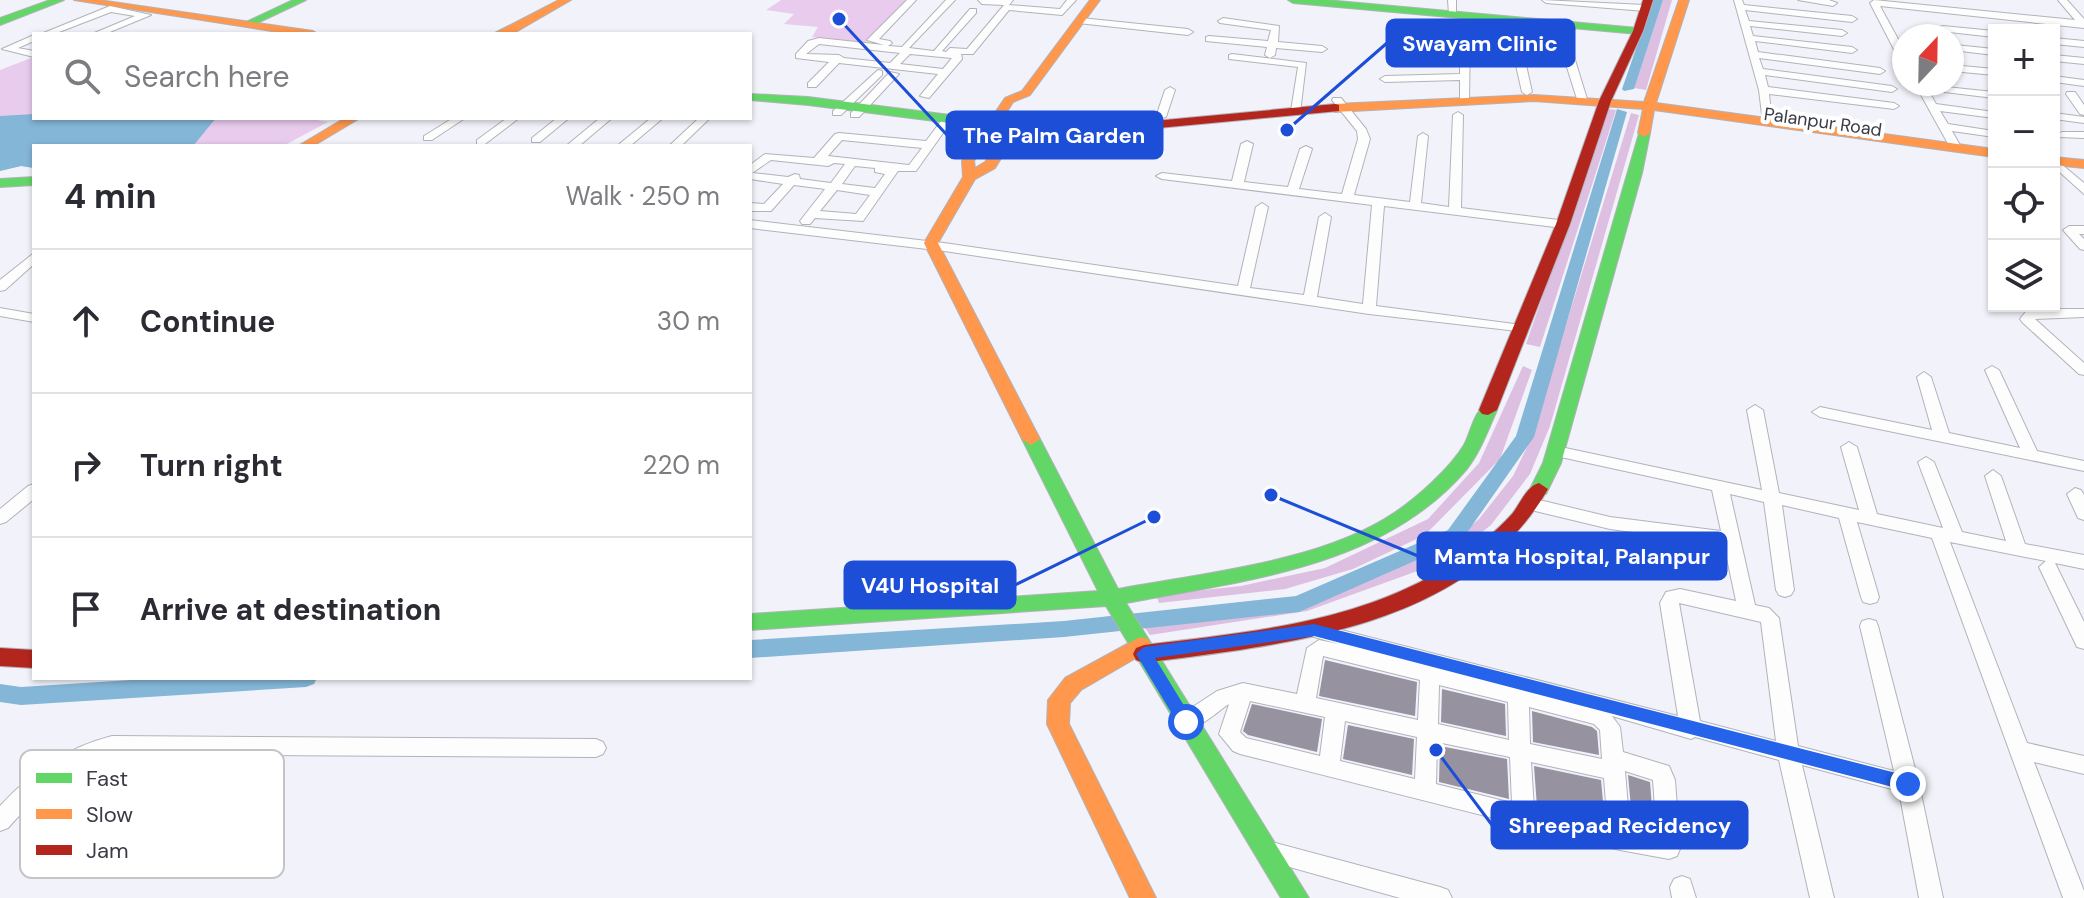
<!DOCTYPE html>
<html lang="en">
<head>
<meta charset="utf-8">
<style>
  :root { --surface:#fff; --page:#f2f2f3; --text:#2b2b33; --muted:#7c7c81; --line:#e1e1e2 }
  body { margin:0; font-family:"DM Sans",sans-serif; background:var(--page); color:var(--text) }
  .controls { position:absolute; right:24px; top:24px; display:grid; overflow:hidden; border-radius:0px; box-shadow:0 2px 6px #0004 }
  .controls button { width:72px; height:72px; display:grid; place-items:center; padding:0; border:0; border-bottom:2px solid var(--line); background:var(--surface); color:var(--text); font:40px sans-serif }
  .compass { position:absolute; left:1892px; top:24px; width:72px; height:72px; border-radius:50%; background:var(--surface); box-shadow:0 2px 6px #0004; rotate:22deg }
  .stop { position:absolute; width:24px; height:24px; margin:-18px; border:6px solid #2563eb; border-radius:50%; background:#fff }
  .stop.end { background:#2563eb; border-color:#fff; box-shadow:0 2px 8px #0008 }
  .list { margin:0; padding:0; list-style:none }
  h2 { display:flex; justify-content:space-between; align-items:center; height:104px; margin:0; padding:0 32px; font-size:34px }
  h2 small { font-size:26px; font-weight:400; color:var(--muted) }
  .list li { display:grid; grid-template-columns:52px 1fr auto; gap:24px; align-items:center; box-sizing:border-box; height:144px; padding:0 32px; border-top:2px solid var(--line) }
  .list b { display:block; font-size:30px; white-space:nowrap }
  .list em { font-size:26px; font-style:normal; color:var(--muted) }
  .icon { flex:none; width:44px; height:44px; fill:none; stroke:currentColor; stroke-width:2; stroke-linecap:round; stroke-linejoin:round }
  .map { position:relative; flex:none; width:2084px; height:898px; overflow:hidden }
  .search { position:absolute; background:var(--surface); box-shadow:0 2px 6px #0004; left:32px; top:32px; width:720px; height:88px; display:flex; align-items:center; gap:20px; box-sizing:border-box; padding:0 28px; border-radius:0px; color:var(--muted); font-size:30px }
  .panel { position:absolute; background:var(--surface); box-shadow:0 2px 6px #0004; left:32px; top:144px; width:720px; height:536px; border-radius:0px }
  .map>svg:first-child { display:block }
  .green { fill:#e8cbed }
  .forest { fill:#dcbfe1 }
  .water { fill:#84b6d7 }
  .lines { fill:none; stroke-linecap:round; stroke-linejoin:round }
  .canal { fill:#84b6d7; fill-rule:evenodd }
  .building { fill:#9792a0 }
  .street-casing { stroke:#b2b3ba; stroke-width:2 }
  .fast-casing { stroke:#b2b3ba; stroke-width:2 }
  .slow-casing { stroke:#b2b3ba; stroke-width:2 }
  .jam-casing { stroke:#b2b3ba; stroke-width:2 }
  .street { fill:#fdfdfe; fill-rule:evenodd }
  .fast { fill:#63d668; fill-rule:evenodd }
  .slow { fill:#ff974d; fill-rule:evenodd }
  .jam { fill:#b3261e; fill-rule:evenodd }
  .route { fill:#2563eb }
  .labels { text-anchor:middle; stroke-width:8; stroke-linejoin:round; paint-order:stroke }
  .far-street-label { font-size:18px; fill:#3a3b44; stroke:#fff }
  .key { fill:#fff; stroke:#c4c4c7; stroke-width:2 }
  .key-label { font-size:22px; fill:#3a3b44 }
  .leader { fill:none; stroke:#1d4ed8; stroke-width:3 }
  .callout-dot { fill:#1d4ed8; stroke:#fff; stroke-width:3 }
  .callout { fill:#1d4ed8; stroke:#1d4ed8; stroke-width:3 }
  .callout-label { font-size:22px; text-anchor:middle; font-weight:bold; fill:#fff }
</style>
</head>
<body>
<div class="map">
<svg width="2084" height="898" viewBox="0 0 2084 898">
  <rect width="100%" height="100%" fill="#f2f3fa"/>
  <!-- green -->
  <path class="green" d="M781 0H909L864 44 812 37 818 27 784 24 794 14 766 10Z
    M31 58H34V118H304L328 122 283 146H34V168L21 166 0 171V70Z"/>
  <!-- forest -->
  <path class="forest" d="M1663 0H1672L1646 90 1634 88Z
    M1608 109 1616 110 1540 347 1526 344Z
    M1631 113 1639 115 1550 426 1530 474 1491 525 1445 561 1307 611 1150 635 1145 628 1306 607 1453 542 1479 519 1513 476 1531 439Z
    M1523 366 1532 370 1500 459 1425 535 1353 569 1285 589 1159 603 1156 595 1241 586 1325 568 1428 519 1479 463Z"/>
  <!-- water -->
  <path class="water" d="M34 114V118H216L193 146H34V168L21 166 0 171V116Z"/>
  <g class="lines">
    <!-- canal -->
    <path class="canal" d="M1653 0H1663L1634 89 1624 91 1622 89Z
      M1617 109 1627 112 1534 437 1462 540 1299 612 1064 637 750 658V640L1064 621 1296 596 1448 530 1516 436Z
      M162 678H317L314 684 306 687 21 705 0 702V684L21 687Z"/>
  </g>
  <!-- building -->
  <path class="building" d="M1325 660 1417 682 1415 716 1319 696Z
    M1442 689 1505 704 1506 736 1441 722Z
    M1252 704 1322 719 1317 752 1248 735 1243 731Z
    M1532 711 1592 727 1597 731 1599 755 1533 742Z
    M1348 725 1414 739 1412 775 1343 759Z
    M1440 746 1507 759 1509 799 1439 782Z
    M1534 766 1601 780 1605 823 1537 807Z
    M1628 775 1650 782 1654 832 1633 829Z"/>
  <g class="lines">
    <defs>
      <path id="street" d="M907 0H916L879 39 890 41 892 43 888 46 902 47 946 0H955L909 48 934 51 970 9H976V13L942 51 946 52 950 48 967 49 1004 5 982 4 978 0H1013L1009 5 1060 9 1067 0H1076L1062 15 1009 10 973 54H961L962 59 929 98 920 96 938 74 839 63 816 87H808V83L829 62 796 58V54L808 41 819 38 884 45 867 40ZM819 44 900 53 890 63 844 58 839 55 806 54ZM910 54 952 58 943 69 900 64Z
        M1448 0H1456V16L1449 14Z
        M1542 0 1645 5 1649 8 1645 11 1546 3Z
        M1734 0H1742L1744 5 1852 16 1857 19 1852 22 1745 10 1749 21 1842 30 1847 33 1842 36 1750 26 1753 36 1852 47 1857 50 1852 53 1755 41 1758 52 1880 68 1885 71 1880 74 1759 58 1763 69 1892 86 1897 89 1892 92 1765 75 1768 87 1894 103 1899 106 1894 109 1769 94 1772 121 1763 123 1759 90Z
        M1798 0H1829L1837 3 1833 6Z
        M1874 0 2075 20 2058 0H2067L2084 19V28L1880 6 1904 50V62L1899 59 1870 3Z
        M110 6 151 15 105 34H92L135 16 111 12 54 34H41Z
        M1081 18 1188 29 1193 32 1188 35 1078 23 1076 21Z
        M1223 18 1279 26 1278 42 1322 46 1327 49 1322 52 1276 48 1275 55 1270 58 1265 55 1267 47 1206 41V37L1209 36 1268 41 1271 30 1220 23 1218 21Z
        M1559 21 1564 24 1587 99 1586 101 1577 99 1565 61 1524 56 1532 92 1527 95 1522 92 1507 25 1512 22 1517 25 1523 51 1564 55 1554 24Z
        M1943 26 1994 31V37L1940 31V27Z
        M1465 28 1470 31 1469 103 1460 101V80L1385 82 1380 79 1385 76 1460 74V31Z
        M34 35V41L18 48 34 51V57L2 49Z
        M2054 38 2084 41V47L2054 44Z
        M1955 45 1994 49V55L1952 50V46Z
        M1232 54 1306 63 1300 113 1291 111 1298 67 1229 59V55Z
        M2054 55 2084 58V64L2054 61Z
        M1952 65 1994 69V75L1952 71Z
        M878 70 882 71V75L841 115H833V111Z
        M890 72 899 74 859 117H851V113Z
        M2054 76 2084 80V86L2054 82Z
        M1917 84 1994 92V98L1928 90 1936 104 1994 112V118L1940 111 1948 124 1994 131V137L1952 131 1961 147 1951 149 1916 86Z
        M1170 87 1175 90 1166 117 1157 119 1156 117 1165 90Z
        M2067 92H2075L2084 105V115L2080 114 2066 94Z
        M1333 98H1341L1366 129 1370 139 1354 195 1410 202 1418 136 1423 133 1428 136 1421 203 1449 207 1453 115 1458 112 1463 115 1461 208 1567 221V227L1563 228 1384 206 1376 306 1522 325 1527 326 1529 329 1527 332 1369 314 944 251 750 228V220L944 243 1238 286 1256 207 1262 203 1268 207 1250 288 1304 295 1319 217 1325 213 1331 217 1317 297 1363 304 1372 205 1162 179 1156 176 1162 173 1232 181 1241 144 1247 141 1253 144 1244 182 1288 187 1300 149 1306 146 1312 149 1299 189 1342 194 1358 139 1357 131 1332 100Z
        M2054 113 2084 117V123L2054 119Z
        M948 116 953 119 916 171H898L863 221 815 218 810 224H802L800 221 825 189 794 185 771 211H750V203L764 204 783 184 750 179V165L765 154 814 158 835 134 839 133 926 141 944 117ZM842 140 922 148 909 165 828 156ZM771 160 828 166 834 163 845 164 831 183 800 179 799 175 795 174 788 177 752 173ZM855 166 875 168V172L885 174 875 188 842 184ZM837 190 870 195 856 214 820 211Z
        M453 118H465L432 140H424V136Z
        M507 118H519L485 144H477V140Z
        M557 118H569L540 142H532V138Z
        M600 118H612L579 146H566Z
        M651 118H663L630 146H617Z
        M699 118H710L681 146H669Z
        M2062 132H2084V138L2058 137 2057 135Z
        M2054 158 2084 183V194L2054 167Z
        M2069 226H2084V234H2079L2084 239V250L2080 249 2063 230Z
        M34 253V264L5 290 0 291V280Z
        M0 308 34 314V322L0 316Z
        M2032 309H2084V317L2035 319 2084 363V375L2079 374 2022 322 2020 319 2027 310Z
        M1992 366 1999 370 2037 451 2084 461V471L1820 417 1812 412 1820 407 1932 430 1917 377 1924 372 1931 377 1949 433 2020 448 1985 370Z
        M1755 405 1763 410 1779 493 1859 510 1841 447 1849 442 1857 447 1877 514 1943 528 1918 462 1926 457 1934 462 1962 532 2006 541 1985 476 1993 470 2001 476 2025 544 2084 555V569L2055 563 2084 622V649L2077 647 2039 567 2046 561 1950 542 2027 743 2084 756V774L2034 762 2084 891V898H2063L1932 538 1857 522 1879 597 1877 602 1870 604 1863 602 1861 597 1839 518 1782 505 1794 590 1791 595 1785 597 1779 595 1776 590 1764 502 1730 494 1755 605 1769 608 1779 618 1798 746 1894 771 1860 626 1862 621 1869 619 1876 621 1878 626 1919 784 1943 898H1919L1899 791 1802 765 1834 898H1810L1779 760 1695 737 1691 739 1612 716 1620 727 1623 752 1669 766 1675 780 1680 849 1677 856 1669 859 1620 850 1240 754 1233 751 1219 734 1229 704C1215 713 1195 734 1179 728L1176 722 1179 716 1217 691 1243 683 1297 694 1307 648 1319 640 1339 644 1307 635 1305 630 1307 625 1314 623 1678 716 1660 603 1666 592 1680 589 1736 601 1724 544 1610 529 1531 510 1523 504 1531 498 1610 517 1721 531 1712 490 1556 456 1548 451 1556 446 1762 490 1747 410ZM1679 603 1761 622 1776 741 1700 721ZM1323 656 1420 680 1418 720 1316 698ZM1439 685 1508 702 1509 740 1438 724ZM1250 701 1325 717 1320 756 1246 738 1240 732ZM1529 707 1594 724 1600 730 1602 759 1530 744ZM1345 721 1417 737 1415 779 1340 761ZM1437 742 1510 757 1512 803 1436 784ZM1531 762 1604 778 1608 827 1534 809ZM1625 771 1653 780 1657 836 1630 832Z
        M34 484V499L6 522 0 524V509L28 486Z
        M2075 488 2081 490 2084 495V520L2078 518 2067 494Z
        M112 736 596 739 603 742 606 748 603 754 596 757 112 754C68 765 38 795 8 828L0 831V806C32 771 66 748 112 736Z
        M1268 841 1440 887 1448 890 1452 898H1400L1268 861 1260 858 1257 851 1260 844Z
        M1682 876 1690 879 1696 898H1672L1670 887 1674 879Z"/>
      <path id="fast" d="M50 0H64L0 25V18Z
        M293 0H306L251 26 242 24Z
        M1288 0H1326L1638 28 1643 31 1638 34 1293 3Z
        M750 94 808 97 990 120 996 124 990 128 808 105 750 100Z
        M1640 130 1650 133 1642 173 1561 463 1546 494H1532L1530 489 1543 463Z
        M34 177V185L0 187V179Z
        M1488 405 1497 410C1488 430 1480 453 1466 470 1382 568 1245 580 1126 603L1309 898H1281L1106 606 750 630V614L1098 591 1022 439 1025 435 1031 433 1040 439 1118 589C1203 573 1321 562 1394 513 1417 498 1450 468 1464 445 1471 433 1474 408 1488 405Z"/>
      <path id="slow" d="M74 0H99L313 31 318 34H291Z
        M559 0H571L514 33 493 34Z
        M1090 0H1100L1030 95 1013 102 998 126H990L988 123 1005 98 1022 91Z
        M1679 0H1689L1656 103 1994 149V157L1654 110 1650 133 1644 137 1638 133 1643 109 1534 101 1335 112 1329 108 1335 104 1534 95 1644 102Z
        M345 118H360L313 146H298Z
        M985 131 991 135 974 161 975 168 985 162 1003 136 1013 139 995 168 975 179 938 243 1040 439 1031 445 1022 439 924 243 963 177 962 161 981 132Z
        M2054 157 2084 160V168L2054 165Z
        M1140 637 1148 639 1151 645 1148 651 1081 690 1070 703 1069 724 1156 898H1130L1047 724 1048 700 1065 678Z"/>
      <path id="jam" d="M1643 0H1653L1643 31 1611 101 1570 224 1497 410 1488 415 1482 414 1479 410 1556 224 1599 101 1633 31Z
        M1335 104 1339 105V111L1001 143 981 138 977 129C992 117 1013 117 1026 131L1025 133ZM996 127 1012 131 1001 135 990 133Z
        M1539 483 1548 489C1468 628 1287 644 1144 663L1136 660 1133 654 1136 648 1144 645C1250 632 1358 623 1450 565 1473 550 1494 534 1512 514 1520 504 1527 486 1539 483Z
        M0 648 34 650V668L0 666Z"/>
    </defs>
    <!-- street casing -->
    <use href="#street" class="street-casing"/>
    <!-- fast casing -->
    <use href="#fast" class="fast-casing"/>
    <!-- slow casing -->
    <use href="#slow" class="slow-casing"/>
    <!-- jam casing -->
    <use href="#jam" class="jam-casing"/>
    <!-- street -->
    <use href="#street" class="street"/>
    <!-- fast -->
    <use href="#fast" class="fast"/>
    <!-- slow -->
    <use href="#slow" class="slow"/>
    <!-- jam -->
    <use href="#jam" class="jam"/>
  </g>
  <!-- route -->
  <path class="route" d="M1314 624 1908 776 1916 784 1908 791 1314 636 1155 658 1194 722 1186 729 1180 727 1136 654 1144 647Z"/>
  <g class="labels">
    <!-- far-street labels -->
    <g class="far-street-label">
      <text transform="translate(1823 122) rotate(8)" y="6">Palanpur Road</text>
    </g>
  </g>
  <!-- legend -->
  <rect x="20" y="750" width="264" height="128" rx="12" class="key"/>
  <rect x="36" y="773" width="36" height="10" fill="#63d668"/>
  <rect x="36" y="809" width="36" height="10" fill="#ff974d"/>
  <rect x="36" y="845" width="36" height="10" fill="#b3261e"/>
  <g class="key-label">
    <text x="86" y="786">Fast</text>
    <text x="86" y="822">Slow</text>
    <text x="86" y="858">Jam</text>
  </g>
  <!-- callouts -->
  <path class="leader" d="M1287 130L1387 43M839 19L947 135M1271 495L1418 556M1154 517L1015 585M1436 750L1492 825"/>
  <g class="callout-dot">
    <circle cx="1287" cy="130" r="8"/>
    <circle cx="839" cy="19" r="8"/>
    <circle cx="1271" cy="495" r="8"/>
    <circle cx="1154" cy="517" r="8"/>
    <circle cx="1436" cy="750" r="8"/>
  </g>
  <g class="callout">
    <rect x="1387" y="20" width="187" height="46" rx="8"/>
    <rect x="947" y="112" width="215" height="46" rx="8"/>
    <rect x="1418" y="533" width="308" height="46" rx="8"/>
    <rect x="845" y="562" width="170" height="46" rx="8"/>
    <rect x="1492" y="802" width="255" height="46" rx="8"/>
  </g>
  <g class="callout-label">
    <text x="1480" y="51">Swayam Clinic</text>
    <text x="1054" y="143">The Palm Garden</text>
    <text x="1572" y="564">Mamta Hospital, Palanpur</text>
    <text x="930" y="593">V4U Hospital</text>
    <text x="1620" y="833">Shreepad Recidency</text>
  </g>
</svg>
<div class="controls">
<button>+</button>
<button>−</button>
<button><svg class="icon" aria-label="locate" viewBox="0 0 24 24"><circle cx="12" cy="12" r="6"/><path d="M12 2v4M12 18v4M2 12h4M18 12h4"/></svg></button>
<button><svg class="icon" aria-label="layers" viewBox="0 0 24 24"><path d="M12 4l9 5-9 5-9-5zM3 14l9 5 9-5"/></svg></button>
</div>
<svg class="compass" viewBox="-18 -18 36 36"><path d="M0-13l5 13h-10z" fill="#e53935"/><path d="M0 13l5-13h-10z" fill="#7c7c81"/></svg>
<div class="stop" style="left:1186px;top:722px"></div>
<div class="stop end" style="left:1908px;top:784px"></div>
<div class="search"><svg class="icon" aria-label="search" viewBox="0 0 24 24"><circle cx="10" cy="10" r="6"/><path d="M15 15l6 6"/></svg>Search here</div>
<section class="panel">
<h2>4 min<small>Walk · 250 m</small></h2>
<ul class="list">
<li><svg class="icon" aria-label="ahead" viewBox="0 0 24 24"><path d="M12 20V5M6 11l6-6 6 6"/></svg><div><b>Continue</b></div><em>30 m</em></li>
<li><svg class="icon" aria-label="right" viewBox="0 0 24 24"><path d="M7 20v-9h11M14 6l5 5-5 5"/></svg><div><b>Turn right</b></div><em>220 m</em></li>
<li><svg class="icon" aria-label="arrive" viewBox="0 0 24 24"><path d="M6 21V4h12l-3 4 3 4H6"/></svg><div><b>Arrive at destination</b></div></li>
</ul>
</section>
</div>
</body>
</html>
